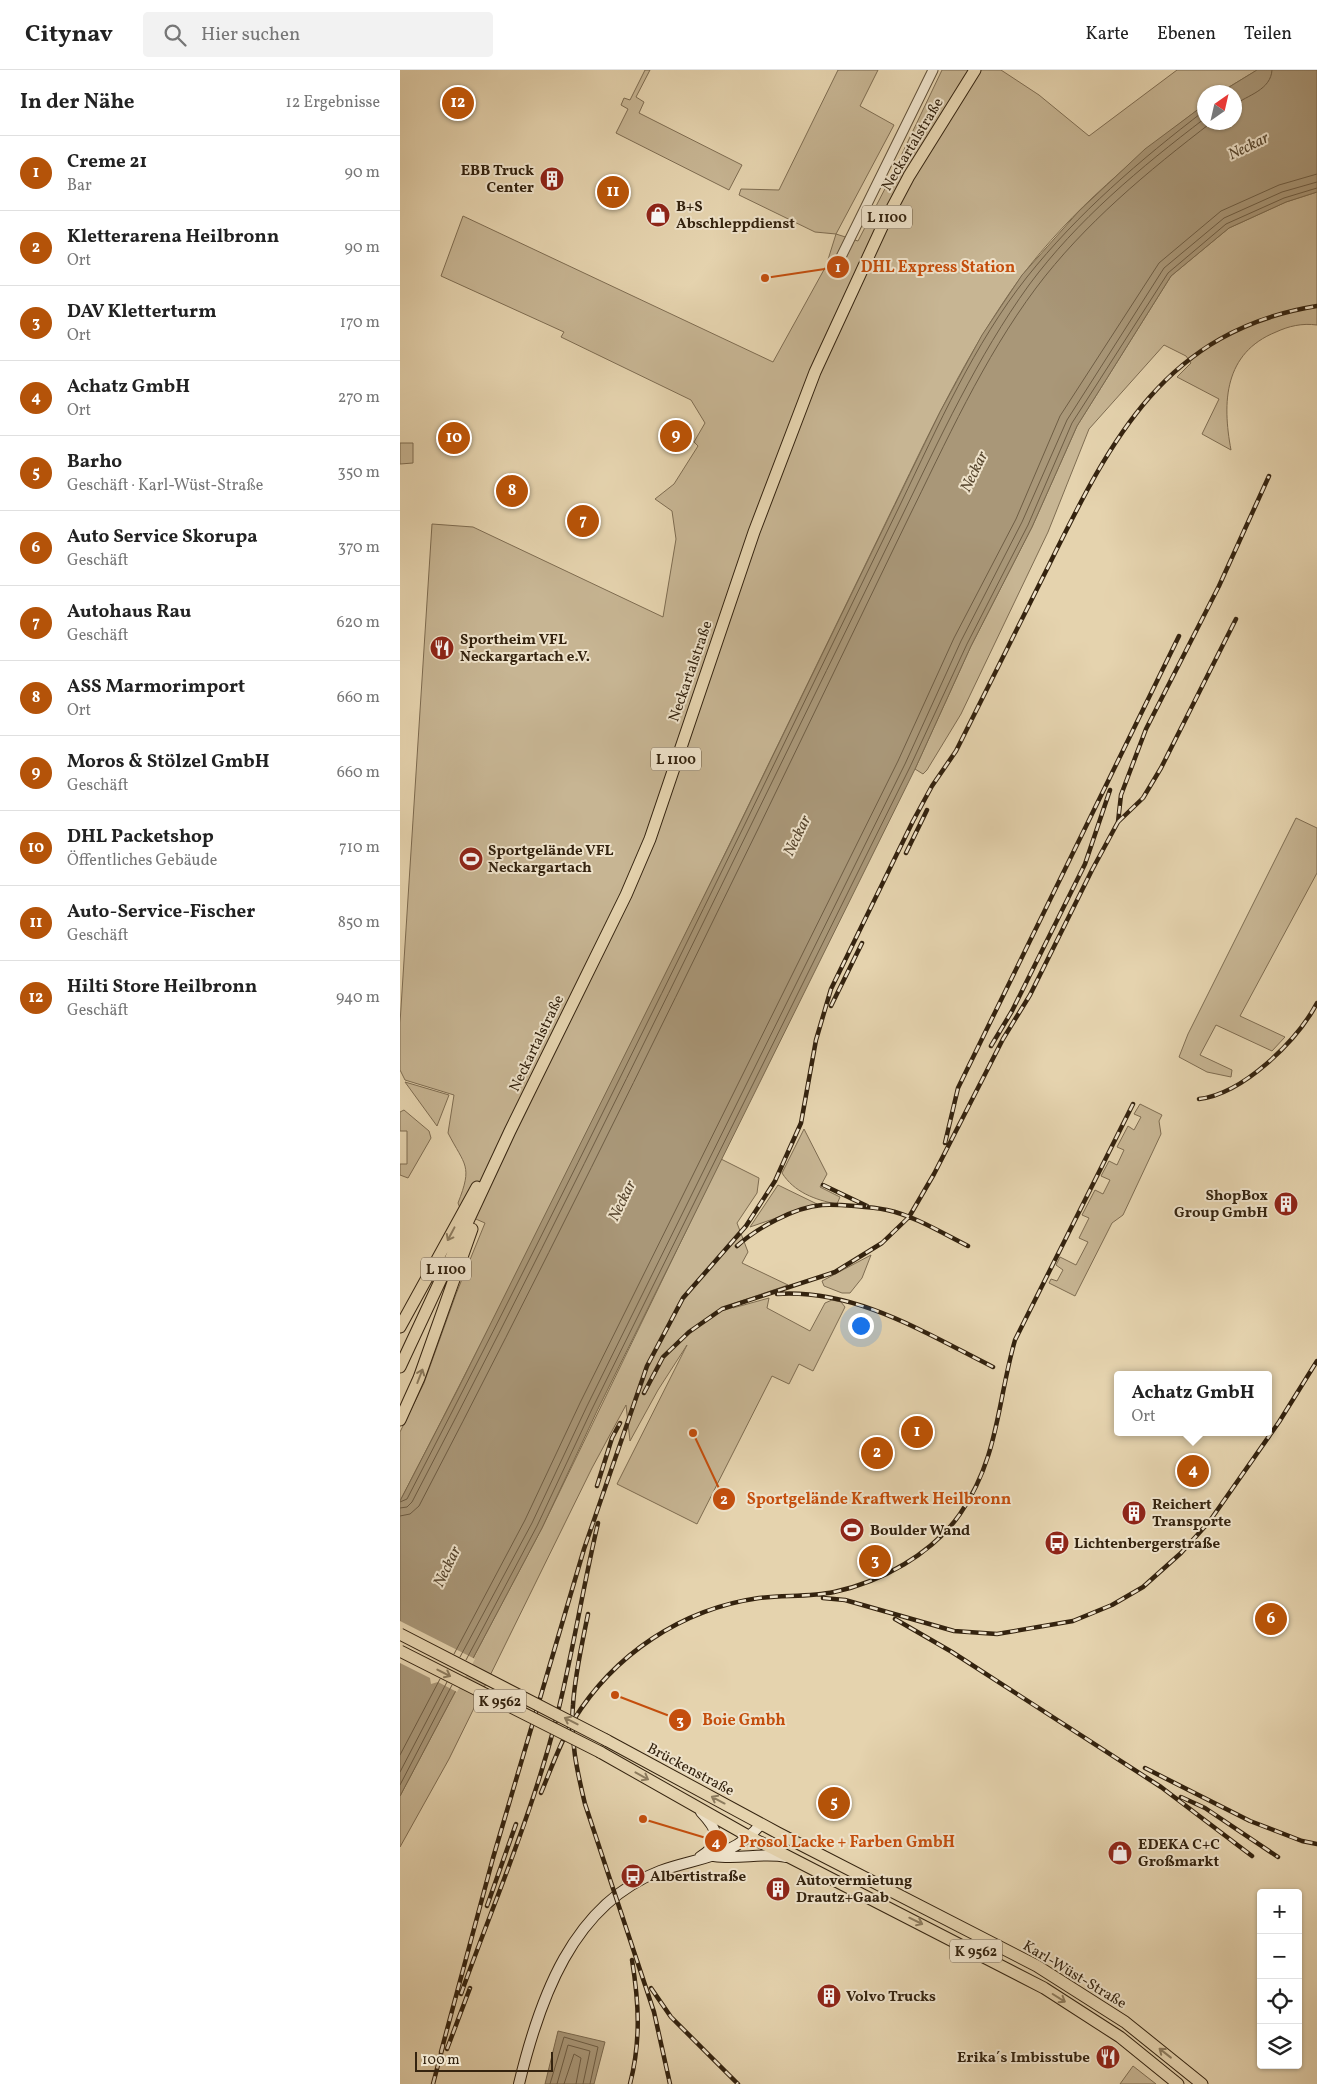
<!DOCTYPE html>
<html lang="de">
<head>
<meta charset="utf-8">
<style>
  :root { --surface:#fff; --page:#f2f2f2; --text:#222; --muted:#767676; --line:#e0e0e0; --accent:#b45309 }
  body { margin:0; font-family:Vollkorn,serif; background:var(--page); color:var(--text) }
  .controls { position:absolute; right:15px; bottom:15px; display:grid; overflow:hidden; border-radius:5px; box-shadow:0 1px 4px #0004 }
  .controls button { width:45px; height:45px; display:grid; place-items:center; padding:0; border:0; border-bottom:1px solid var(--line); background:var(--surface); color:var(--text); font:25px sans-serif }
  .compass { position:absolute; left:797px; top:15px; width:45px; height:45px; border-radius:50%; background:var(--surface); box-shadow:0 1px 4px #0004; rotate:34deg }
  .scale { position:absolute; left:15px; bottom:12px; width:138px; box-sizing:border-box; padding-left:5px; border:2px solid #34230f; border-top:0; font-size:14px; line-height:18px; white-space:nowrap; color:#34230f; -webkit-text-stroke:4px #eee2ca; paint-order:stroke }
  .you { position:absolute; left:460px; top:1255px; width:18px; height:18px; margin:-12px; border:4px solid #fff; border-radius:50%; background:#1a73e8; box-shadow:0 0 0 8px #1a73e833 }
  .badge { display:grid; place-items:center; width:32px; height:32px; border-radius:50%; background:var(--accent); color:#fff; font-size:16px; font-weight:700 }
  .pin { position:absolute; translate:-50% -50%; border:2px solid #fff; box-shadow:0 1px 5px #0006 }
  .popup { position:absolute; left:714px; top:1301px; width:158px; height:65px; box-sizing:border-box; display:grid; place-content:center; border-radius:5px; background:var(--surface); filter:drop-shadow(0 1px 4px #0005); font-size:16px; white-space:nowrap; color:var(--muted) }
  .popup b { font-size:19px; color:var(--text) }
  .popup::after { content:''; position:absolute; left:50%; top:100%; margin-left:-10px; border:10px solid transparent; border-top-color:var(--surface) }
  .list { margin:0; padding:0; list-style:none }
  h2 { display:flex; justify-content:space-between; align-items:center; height:65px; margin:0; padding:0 20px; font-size:21px }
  h2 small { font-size:16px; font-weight:400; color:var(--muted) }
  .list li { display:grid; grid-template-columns:32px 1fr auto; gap:15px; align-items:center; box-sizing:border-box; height:75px; padding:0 20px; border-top:1px solid var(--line) }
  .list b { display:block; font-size:19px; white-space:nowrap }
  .list p { margin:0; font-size:16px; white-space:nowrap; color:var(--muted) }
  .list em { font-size:16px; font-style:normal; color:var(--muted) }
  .icon { flex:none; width:28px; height:28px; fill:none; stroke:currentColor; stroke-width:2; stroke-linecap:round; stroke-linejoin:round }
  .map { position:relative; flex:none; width:917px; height:2014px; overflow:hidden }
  header { display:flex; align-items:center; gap:30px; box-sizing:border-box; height:70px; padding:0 25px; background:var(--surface); border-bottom:1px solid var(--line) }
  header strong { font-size:24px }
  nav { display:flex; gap:28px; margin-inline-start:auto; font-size:18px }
  .search { width:350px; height:45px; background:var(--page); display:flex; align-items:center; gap:12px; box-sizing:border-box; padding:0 18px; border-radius:5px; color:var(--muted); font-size:19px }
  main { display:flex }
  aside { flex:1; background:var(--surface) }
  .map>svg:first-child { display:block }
  .green { fill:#c7b593; stroke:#7e6c51 }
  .water { fill:#a99778; stroke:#7a694e }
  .pier { fill:#e5d3ae }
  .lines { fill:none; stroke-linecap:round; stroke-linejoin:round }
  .shore { stroke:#6e5d44; stroke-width:1 }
  .tertiary-casing { stroke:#604f37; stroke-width:11 }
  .secondary-casing { stroke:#34230f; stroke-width:12 }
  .primary-casing { stroke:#34230f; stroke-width:13 }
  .tertiary { stroke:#eee2ca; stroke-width:9 }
  .secondary { stroke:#eee2ca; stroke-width:10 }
  .primary { stroke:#e5d3ae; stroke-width:11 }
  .rail-casing { stroke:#34230f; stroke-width:4.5 }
  .rail { stroke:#eee2ca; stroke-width:2.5; stroke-dasharray:8; stroke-linecap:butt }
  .primary-bridge-casing { stroke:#34230f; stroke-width:13; stroke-linecap:butt }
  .primary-bridge { stroke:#e5d3ae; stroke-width:11 }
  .oneway { stroke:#8c7b5e }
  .labels { text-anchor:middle; stroke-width:4; stroke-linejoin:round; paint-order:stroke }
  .shield { fill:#eee2ca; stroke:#6c5c47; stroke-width:1 }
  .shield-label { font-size:14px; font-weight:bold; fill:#34230f }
  .street-label { font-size:15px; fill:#34230f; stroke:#eee2ca }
  .poi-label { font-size:15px; font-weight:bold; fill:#34230f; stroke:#eee2ca; text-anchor:start }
  .water-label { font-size:16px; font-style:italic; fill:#57462e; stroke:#eee2ca }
  .leader { fill:none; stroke:#c44e0d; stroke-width:2 }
  .callout-dot { fill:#c44e0d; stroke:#eee2ca; stroke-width:2 }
  .mark-label { font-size:15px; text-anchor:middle; font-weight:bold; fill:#fff }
  .callout-label { font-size:16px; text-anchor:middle; font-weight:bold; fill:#c44e0d; stroke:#eee2ca; stroke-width:4; stroke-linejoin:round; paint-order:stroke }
</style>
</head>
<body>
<header>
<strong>Citynav</strong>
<div class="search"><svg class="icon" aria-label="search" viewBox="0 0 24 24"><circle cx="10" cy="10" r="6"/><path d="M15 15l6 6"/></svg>Hier suchen</div>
<nav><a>Karte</a><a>Ebenen</a><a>Teilen</a></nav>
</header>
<main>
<aside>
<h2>In der Nähe<small>12 Ergebnisse</small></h2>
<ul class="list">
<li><span class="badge">1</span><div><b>Creme 21</b><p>Bar</p></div><em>90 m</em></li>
<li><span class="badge">2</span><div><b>Kletterarena Heilbronn</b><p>Ort</p></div><em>90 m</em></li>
<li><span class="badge">3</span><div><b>DAV Kletterturm</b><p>Ort</p></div><em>170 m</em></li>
<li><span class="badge">4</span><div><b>Achatz GmbH</b><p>Ort</p></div><em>270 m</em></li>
<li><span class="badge">5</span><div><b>Barho</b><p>Geschäft · Karl-Wüst-Straße</p></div><em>350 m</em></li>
<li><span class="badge">6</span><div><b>Auto Service Skorupa</b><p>Geschäft</p></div><em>370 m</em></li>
<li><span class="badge">7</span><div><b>Autohaus Rau</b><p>Geschäft</p></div><em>620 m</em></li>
<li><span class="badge">8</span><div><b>ASS Marmorimport</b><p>Ort</p></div><em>660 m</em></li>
<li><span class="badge">9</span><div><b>Moros &amp; Stölzel GmbH</b><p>Geschäft</p></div><em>660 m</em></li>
<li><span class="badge">10</span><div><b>DHL Packetshop</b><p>Öffentliches Gebäude</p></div><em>710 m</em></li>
<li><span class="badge">11</span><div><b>Auto-Service-Fischer</b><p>Geschäft</p></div><em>850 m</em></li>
<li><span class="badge">12</span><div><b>Hilti Store Heilbronn</b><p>Geschäft</p></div><em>940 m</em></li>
</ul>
</aside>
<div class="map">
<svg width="917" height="2014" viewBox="0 0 917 2014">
  <rect width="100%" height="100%" fill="#e5d3ae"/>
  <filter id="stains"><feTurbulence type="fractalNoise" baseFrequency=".004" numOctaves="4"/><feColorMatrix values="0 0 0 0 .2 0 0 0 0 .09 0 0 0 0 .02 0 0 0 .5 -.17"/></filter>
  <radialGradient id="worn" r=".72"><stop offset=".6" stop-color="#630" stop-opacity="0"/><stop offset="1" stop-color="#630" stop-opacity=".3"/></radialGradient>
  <!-- green -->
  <path class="green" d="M245 0H250L236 27 244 32 239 43 342 95 329 120 216 63 228 39 221 35 224 28 230 30Z
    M438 0H478L460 36 494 55 436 164 458 171 490 109 542 0H601L639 25 689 66 777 0H857L821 22H804V35C738 85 671 140 621 207 566 282 527 368 487 450 437 553 387 656 337 759 227 984 115 1209 0 1431V1362L24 1313 56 1224 85 1153 62 1143 58 1133C73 1095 65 1096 48 1063L54 1025 5 1010 0 1000V953L32 454 73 457 263 547 276 469 272 441 255 429 274 414 298 376 294 372 305 353 291 330 161 267 164 262 41 206 63 146 373 292 426 196 436 164 415 162 339 125 341 119 379 120Z
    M917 122V255C902 253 889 256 876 262 824 283 822 332 831 380L802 364 819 329 777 307 791 293 786 286 764 275 689 359 648 462 561 644 527 700 523 704 515 699 571 576 632 457 677 356 771 206 829 158 886 132Z
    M0 373H13V393L0 394Z
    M896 748 917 758V803L840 946 885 967 872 981 816 955 800 985 832 1000 831 1007 807 1002 779 987 788 964Z
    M5 1012 49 1025 37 1056Z
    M740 1034 762 1045 759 1051 761 1064 723 1145 712 1153 675 1226 649 1213 651 1209 657 1211 663 1200 656 1195 660 1187 676 1195 688 1172 679 1168 689 1148 682 1145 695 1120 703 1124 710 1110 701 1106 709 1091 717 1095 724 1080 717 1077 728 1056 734 1060 741 1047 734 1044Z
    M4 1040 29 1061 31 1068 8 1108 0 1105V1094H7V1061H0V1042Z
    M404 1059 427 1104 420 1117 440 1127 437 1134C415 1130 394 1122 382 1103Z
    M321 1089 359 1108 357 1123 337 1153 348 1182 342 1193 388 1215 332 1234 333 1238 369 1228 367 1238 410 1261 425 1233 432 1230 441 1232 445 1237 413 1301 399 1294 389 1314 372 1306 297 1454 217 1414 287 1275 258 1320 230 1371 226 1335 192 1398 49 1689 0 1777V1726L142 1458Z
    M378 1115 417 1134 350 1157Z
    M471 1185 462 1208 450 1223H442L424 1216 422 1211Z
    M733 1996 756 2014H720Z"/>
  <!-- water -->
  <path class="water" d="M857 0H917V122L886 132 829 158 771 206 677 356 632 457 571 576 515 699 197 1341 142 1458 0 1726V1431L58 1319 330 774 540 342 582 265 622 205 679 141 745 79 804 35V52H834V22H821Z
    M158 1961 205 1972 194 2014H145Z"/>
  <!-- pier -->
  <path class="pier" d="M0 1551 75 1589 57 1622 38 1612 31 1614 30 1608 0 1593Z"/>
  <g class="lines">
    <!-- shore -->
    <path class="shore" d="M834 35C848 25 871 20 872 0
      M0 1432 7 1429C123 1206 234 980 345 754 397 647 449 540 501 433 538 356 574 274 627 207 678 143 740 90 804 41
      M0 1438 7 1437 12 1432C129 1208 241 980 352 753 402 651 451 550 501 448 540 368 577 287 629 215 677 150 741 97 804 49
      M0 1446 10 1444 19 1436C136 1212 248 984 359 757 408 655 458 553 507 451 546 372 583 289 636 218 684 154 748 101 812 52
      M54 1584 125 1450 180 1333 498 691 554 568 616 449 660 346 759 193 821 141 879 115 917 104
      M60 1587 132 1453 187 1336 505 694 561 571 622 452 667 350 764 198 824 148 882 122 917 112
      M66 1590 137 1456 192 1339 510 697 567 574 628 455 672 353 768 203 826 154 884 128 917 118
      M0 1685 40 1609
      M0 1702 47 1612
      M0 1715 52 1615
      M150 2014 164 1967 198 1977 190 2014
      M157 2014 168 1975 190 1981 183 2014
      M164 2014 174 1984 181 1988 176 2014"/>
    <defs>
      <path id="tertiary" d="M441 187 533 0"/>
      <path id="secondary" d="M314 1786C339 1790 363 1782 386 1787
        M300 1787C324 1772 318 1760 301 1742
        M119 2014C139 1931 172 1834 260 1801 299 1787 333 1788 361 1754"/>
      <path id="primary" d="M0 1257 77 1117
        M0 1297 110 1061 226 825 250 769 354 462 415 302 482 157 509 106 575 0
        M0 1350 19 1308 72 1159
        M206 1670 378 1763 637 1896 725 1952 802 2014
        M200 1682 350 1767 644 1918 720 1967 778 2014"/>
    </defs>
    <!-- tertiary casing -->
    <use href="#tertiary" class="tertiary-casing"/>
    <!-- secondary casing -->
    <use href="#secondary" class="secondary-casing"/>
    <!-- primary casing -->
    <use href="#primary" class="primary-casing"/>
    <!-- tertiary -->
    <use href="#tertiary" class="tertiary"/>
    <!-- secondary -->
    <use href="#secondary" class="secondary"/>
    <!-- primary -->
    <use href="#primary" class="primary"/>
    <defs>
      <path id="rail" d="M718 752 743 728 761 698 836 549
        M506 783 527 740
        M431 936 462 873
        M591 976 612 941 685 794 710 720
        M799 1029C843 1024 897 971 917 933
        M545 1073 558 1018 779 566
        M423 1115 467 1136
        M337 1176C357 1158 395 1137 422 1135 437 1134 473 1137 487 1140 515 1146 542 1163 568 1176
        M377 1224C456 1219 525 1263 593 1297
        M244 1323 263 1287 289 1262 322 1239 435 1202 482 1173 509 1147 534 1104 603 969 630 925 692 800 718 752 721 725 746 659 819 516 869 406
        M197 1416 212 1368 220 1353
        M423 1528 445 1530 554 1561 597 1564 673 1551 712 1535 743 1517 781 1483 809 1452 879 1352 917 1291
        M188 1544C182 1574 175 1604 173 1635 170 1669 177 1701 185 1734L254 1942 270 2014
        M495 1549 552 1582 761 1717 852 1786
        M745 1698 850 1751 902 1771 917 1774
        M141 1723C151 1699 160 1673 173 1651 214 1584 282 1539 359 1528 384 1525 410 1527 434 1522 481 1512 532 1484 560 1444 599 1387 597 1333 615 1270L733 1034
        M781 1727 805 1738 878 1787
        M87 1836 116 1754
        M251 1918 271 1947 338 2014
        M61 1924C88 1848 120 1774 143 1696 168 1616 179 1534 198 1453
        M47 1979 70 1918
        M41 1982 93 1788 184 1479 247 1296 283 1228 346 1156 375 1111 401 1053 416 970 431 919 513 751 532 716 556 681C586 621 616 561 646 501 709 374 762 261 917 236
        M33 2014 43 1976
        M230 2014C241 1971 239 1933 232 1890"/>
    </defs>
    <!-- rail casing -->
    <use href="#rail" class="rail-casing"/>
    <!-- rail -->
    <use href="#rail" class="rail"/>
    <defs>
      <path id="primary-bridge" d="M0 1564 206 1670
        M0 1581 200 1682"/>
    </defs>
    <!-- primary-bridge casing -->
    <use href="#primary-bridge" class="primary-bridge-casing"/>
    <!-- primary-bridge -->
    <use href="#primary-bridge" class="primary-bridge"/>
  </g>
  <!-- one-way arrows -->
  <defs><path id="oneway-shaft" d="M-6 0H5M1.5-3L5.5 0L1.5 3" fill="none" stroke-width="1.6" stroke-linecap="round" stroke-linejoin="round" transform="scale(1.25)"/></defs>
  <g class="oneway">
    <use href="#oneway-shaft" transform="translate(51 1164) rotate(118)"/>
    <use href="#oneway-shaft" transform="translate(20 1306) rotate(-69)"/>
    <use href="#oneway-shaft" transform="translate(44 1603) rotate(27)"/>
    <use href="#oneway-shaft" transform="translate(171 1651) rotate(-153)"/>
    <use href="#oneway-shaft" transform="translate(242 1706) rotate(29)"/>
    <use href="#oneway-shaft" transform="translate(318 1730) rotate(-152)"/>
    <use href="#oneway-shaft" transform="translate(516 1851) rotate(26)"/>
    <use href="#oneway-shaft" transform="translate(659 1928) rotate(32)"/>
    <use href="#oneway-shaft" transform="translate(765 1983) rotate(-142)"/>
  </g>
  <!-- icons -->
  <defs>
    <symbol id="building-disc" viewBox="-11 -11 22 22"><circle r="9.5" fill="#8f2418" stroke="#eee2ca"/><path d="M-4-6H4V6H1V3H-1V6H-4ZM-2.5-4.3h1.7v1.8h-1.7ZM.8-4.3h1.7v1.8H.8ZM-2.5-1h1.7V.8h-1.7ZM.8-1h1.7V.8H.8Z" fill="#fff"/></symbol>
    <symbol id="shop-disc" viewBox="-11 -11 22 22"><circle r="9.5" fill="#8f2418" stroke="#eee2ca"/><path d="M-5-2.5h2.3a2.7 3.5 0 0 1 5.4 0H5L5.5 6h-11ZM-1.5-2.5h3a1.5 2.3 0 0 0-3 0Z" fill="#fff"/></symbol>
    <symbol id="restaurant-disc" viewBox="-11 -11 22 22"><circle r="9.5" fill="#8f2418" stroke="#eee2ca"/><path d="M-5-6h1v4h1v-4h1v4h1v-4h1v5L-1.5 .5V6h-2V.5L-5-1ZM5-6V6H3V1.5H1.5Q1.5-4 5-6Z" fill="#fff"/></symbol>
    <symbol id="stadium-disc" viewBox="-11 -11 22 22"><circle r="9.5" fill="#8f2418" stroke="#eee2ca"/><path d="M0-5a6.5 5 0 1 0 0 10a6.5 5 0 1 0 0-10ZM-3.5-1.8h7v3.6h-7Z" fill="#fff"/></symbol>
    <symbol id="bus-disc" viewBox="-11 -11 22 22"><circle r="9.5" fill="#8f2418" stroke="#eee2ca"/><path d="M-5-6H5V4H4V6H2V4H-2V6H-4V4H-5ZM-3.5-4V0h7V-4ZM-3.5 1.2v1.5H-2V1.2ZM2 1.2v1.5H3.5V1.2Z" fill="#fff"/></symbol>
  </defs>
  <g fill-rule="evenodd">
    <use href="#building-disc" x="138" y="95" width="28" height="28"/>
    <use href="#shop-disc" x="244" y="131" width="28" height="28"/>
    <use href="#restaurant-disc" x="28" y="564" width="28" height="28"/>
    <use href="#stadium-disc" x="57" y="775" width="28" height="28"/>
    <use href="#building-disc" x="872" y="1120" width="28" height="28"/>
    <use href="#building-disc" x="720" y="1429" width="28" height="28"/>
    <use href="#stadium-disc" x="438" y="1446" width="28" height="28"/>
    <use href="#bus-disc" x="643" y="1459" width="28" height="28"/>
    <use href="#shop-disc" x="706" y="1769" width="28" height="28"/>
    <use href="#bus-disc" x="219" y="1792" width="28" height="28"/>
    <use href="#building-disc" x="364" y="1805" width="28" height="28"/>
    <use href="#building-disc" x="415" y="1912" width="28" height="28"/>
    <use href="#restaurant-disc" x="694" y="1973" width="28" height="28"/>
  </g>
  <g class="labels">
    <!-- shield labels -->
    <g class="shield">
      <rect x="462" y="135.5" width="50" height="23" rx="4"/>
      <rect x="251" y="677.5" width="50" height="23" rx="4"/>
      <rect x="21" y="1187.5" width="50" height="23" rx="4"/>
      <rect x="74" y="1619.5" width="52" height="23" rx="4"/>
      <rect x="550" y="1869.5" width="52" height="23" rx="4"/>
    </g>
    <g class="shield-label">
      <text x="487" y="152">L 1100</text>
      <text x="276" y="694">L 1100</text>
      <text x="46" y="1204">L 1100</text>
      <text x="100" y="1636">K 9562</text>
      <text x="576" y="1886">K 9562</text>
    </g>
    <!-- street labels -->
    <g class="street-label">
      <text transform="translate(512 74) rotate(-59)" y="5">Neckartalstraße</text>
      <text transform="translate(290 601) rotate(-71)" y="5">Neckartalstraße</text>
      <text transform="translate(136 973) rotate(-64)" y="5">Neckartalstraße</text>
      <text transform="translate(291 1699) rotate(28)" y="5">Brückenstraße</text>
      <text transform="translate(675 1904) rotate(31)" y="5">Karl-Wüst-Straße</text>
    </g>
    <!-- poi labels -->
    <g class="poi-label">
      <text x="134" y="105" text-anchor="end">EBB Truck<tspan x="134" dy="17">Center</tspan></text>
      <text x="276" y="141">B+S<tspan x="276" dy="17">Abschleppdienst</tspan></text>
      <text x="60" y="574">Sportheim VFL<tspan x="60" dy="17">Neckargartach e.V.</tspan></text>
      <text x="88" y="785">Sportgelände VFL<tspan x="88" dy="17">Neckargartach</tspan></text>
      <text x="868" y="1130" text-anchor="end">ShopBox<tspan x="868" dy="17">Group GmbH</tspan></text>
      <text x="752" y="1439">Reichert<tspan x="752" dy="17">Transporte</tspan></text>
      <text x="470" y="1465">Boulder Wand</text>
      <text x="674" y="1478">Lichtenbergerstraße</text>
      <text x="738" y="1779">EDEKA C+C<tspan x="738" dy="17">Großmarkt</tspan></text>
      <text x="250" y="1811">Albertistraße</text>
      <text x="396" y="1815">Autovermietung<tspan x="396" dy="17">Drautz+Gaab</tspan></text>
      <text x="446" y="1931">Volvo Trucks</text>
      <text x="690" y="1992" text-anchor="end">Erika´s Imbisstube</text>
    </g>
    <!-- water labels -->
    <g class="water-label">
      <text transform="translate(848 75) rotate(-26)" y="6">Neckar</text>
      <text transform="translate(573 401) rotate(-64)" y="6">Neckar</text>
      <text transform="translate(396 765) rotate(-64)" y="6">Neckar</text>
      <text transform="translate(221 1130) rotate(-64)" y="6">Neckar</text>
      <text transform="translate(46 1496) rotate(-64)" y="6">Neckar</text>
    </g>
  </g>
  <!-- callouts -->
  <path class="leader" d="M365 208L438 197M293 1363L324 1429M215 1625L280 1650M243 1749L316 1771"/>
  <g class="callout-dot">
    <circle cx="365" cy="208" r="5"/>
    <circle cx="293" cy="1363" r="5"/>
    <circle cx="215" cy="1625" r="5"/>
    <circle cx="243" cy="1749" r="5"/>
    <circle cx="438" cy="197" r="12"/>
    <circle cx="324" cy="1429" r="12"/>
    <circle cx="280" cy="1650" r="12"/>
    <circle cx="316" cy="1771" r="12"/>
  </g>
  <g class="mark-label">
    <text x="438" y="202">1</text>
    <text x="324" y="1434">2</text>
    <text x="280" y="1655">3</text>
    <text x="316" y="1777">4</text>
  </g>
  <g class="callout-label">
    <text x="538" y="202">DHL Express Station</text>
    <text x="479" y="1434">Sportgelände Kraftwerk Heilbronn</text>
    <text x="344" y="1655">Boie Gmbh</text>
    <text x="447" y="1777">Prosol Lacke + Farben GmbH</text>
  </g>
  <rect width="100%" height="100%" filter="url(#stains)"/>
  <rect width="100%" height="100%" fill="url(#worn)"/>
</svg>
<div class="controls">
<button>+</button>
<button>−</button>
<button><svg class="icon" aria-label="locate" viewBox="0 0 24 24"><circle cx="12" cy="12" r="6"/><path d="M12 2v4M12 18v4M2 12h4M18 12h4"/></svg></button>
<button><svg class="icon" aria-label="layers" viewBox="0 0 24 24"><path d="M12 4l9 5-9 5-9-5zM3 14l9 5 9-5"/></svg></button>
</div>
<svg class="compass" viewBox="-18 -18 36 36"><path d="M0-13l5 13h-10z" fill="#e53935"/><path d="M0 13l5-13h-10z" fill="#767676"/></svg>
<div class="scale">100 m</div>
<div class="you"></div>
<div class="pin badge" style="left:517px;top:1362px">1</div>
<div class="pin badge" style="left:477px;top:1383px">2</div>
<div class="pin badge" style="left:475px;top:1491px">3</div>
<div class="pin badge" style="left:793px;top:1401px">4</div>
<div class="popup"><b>Achatz GmbH</b>Ort</div>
<div class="pin badge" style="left:434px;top:1733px">5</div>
<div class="pin badge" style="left:871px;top:1549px">6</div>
<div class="pin badge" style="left:183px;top:451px">7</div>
<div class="pin badge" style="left:112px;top:421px">8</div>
<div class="pin badge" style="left:276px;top:366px">9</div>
<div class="pin badge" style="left:54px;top:368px">10</div>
<div class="pin badge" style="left:213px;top:122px">11</div>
<div class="pin badge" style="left:58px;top:33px">12</div>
</div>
</main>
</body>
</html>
